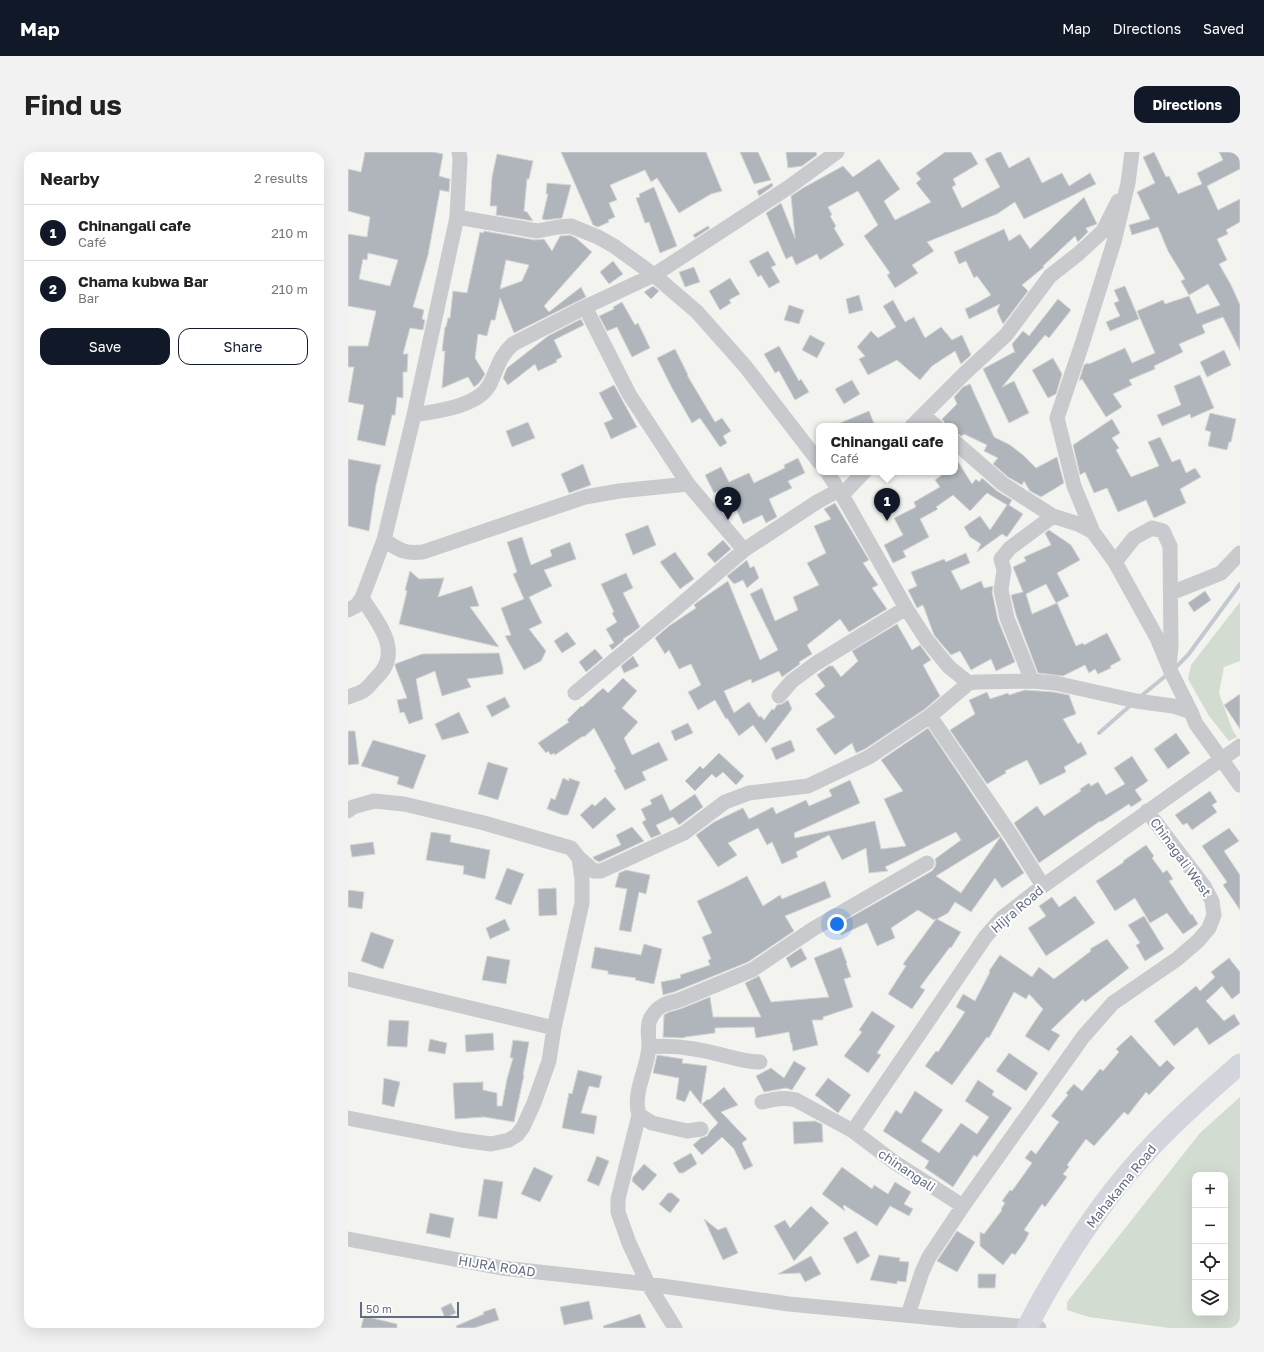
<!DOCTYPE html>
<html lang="en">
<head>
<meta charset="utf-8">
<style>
  :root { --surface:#fff; --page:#f2f2f2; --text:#222; --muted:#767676; --line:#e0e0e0; --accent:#111827 }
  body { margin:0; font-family:"Golos Text",sans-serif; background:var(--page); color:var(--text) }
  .controls { position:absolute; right:12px; bottom:12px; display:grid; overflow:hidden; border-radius:8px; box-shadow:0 4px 16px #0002 }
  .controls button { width:36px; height:36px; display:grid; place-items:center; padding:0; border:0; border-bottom:1px solid var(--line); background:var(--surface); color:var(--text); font:20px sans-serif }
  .scale { position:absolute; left:12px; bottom:10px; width:99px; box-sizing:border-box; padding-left:4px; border:2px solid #616d83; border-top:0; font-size:11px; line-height:14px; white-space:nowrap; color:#616d83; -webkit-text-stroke:3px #fff; paint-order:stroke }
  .you { position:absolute; left:489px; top:772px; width:14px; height:14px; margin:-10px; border:3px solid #fff; border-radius:50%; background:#1a73e8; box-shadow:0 0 0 6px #1a73e833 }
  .badge { display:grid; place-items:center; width:26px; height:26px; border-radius:50%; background:var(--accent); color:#fff; font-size:13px; font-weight:700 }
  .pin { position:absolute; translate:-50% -33px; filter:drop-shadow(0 1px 2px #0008) }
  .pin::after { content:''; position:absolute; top:21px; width:14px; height:12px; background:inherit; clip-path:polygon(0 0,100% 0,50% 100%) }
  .popup { position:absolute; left:468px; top:271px; width:142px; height:52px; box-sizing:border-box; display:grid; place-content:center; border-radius:8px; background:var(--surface); filter:drop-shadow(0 1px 3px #0005); font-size:13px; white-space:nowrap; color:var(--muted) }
  .popup b { font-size:15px; color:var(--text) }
  .popup::after { content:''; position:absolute; left:50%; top:100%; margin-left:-8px; border:8px solid transparent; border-top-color:var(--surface) }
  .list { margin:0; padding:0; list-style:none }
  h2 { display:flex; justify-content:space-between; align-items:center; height:52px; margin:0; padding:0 16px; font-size:17px }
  h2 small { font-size:13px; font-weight:400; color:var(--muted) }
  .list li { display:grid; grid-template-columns:26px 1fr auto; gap:12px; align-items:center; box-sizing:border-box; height:56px; padding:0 16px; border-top:1px solid var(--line) }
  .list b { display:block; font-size:15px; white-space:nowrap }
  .list p { margin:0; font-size:13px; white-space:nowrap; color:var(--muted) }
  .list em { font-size:13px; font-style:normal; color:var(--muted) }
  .actions { display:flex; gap:8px; padding:12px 16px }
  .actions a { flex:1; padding:9px 0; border:1px solid var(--accent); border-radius:12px; text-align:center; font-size:14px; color:var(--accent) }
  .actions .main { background:var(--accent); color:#fff }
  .icon { flex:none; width:22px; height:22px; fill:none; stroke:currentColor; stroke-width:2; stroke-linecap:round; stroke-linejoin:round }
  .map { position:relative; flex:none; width:892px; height:1176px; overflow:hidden; border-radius:12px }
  header { display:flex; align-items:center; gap:24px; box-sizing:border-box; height:56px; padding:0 20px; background:var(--accent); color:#fff }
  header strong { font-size:19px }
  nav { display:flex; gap:22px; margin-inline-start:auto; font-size:14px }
  .intro { display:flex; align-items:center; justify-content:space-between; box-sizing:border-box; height:96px; padding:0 24px }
  h1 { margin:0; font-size:28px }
  .button { padding:10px 18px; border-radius:12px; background:var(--accent); color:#fff; font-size:14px; font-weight:700 }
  main { display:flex; gap:24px; padding:0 24px }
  aside { flex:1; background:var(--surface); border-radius:12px; box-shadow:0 4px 16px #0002 }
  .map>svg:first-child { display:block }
  .green { fill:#d3dcd0; fill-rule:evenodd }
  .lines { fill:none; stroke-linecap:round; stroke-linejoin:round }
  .stream { stroke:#c2cad1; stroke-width:4 }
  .building { fill:#b0b5bc; stroke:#d5d5d3; fill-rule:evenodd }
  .street { stroke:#c8cace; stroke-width:15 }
  .secondary { stroke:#d2d6dc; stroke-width:21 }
  .labels { text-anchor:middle; stroke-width:4; stroke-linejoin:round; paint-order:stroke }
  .street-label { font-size:13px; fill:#616d83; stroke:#fff }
</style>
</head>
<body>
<header>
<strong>Map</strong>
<nav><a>Map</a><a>Directions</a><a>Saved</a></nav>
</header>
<div class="intro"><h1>Find us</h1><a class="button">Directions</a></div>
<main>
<aside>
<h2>Nearby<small>2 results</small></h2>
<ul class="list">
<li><span class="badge">1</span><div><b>Chinangali cafe</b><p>Café</p></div><em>210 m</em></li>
<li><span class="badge">2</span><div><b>Chama kubwa Bar</b><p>Bar</p></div><em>210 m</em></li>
</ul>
<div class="actions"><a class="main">Save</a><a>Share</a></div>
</aside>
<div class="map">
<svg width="892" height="1176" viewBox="0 0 892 1176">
  <rect width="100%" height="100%" fill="#f3f4ef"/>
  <!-- green -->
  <path class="green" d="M892 450V509L876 515 871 541 884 577 889 585 881 589 861 564 840 527 843 513Z
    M892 945V1176H821L741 1165 719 1158V1150L852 981ZM847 1023H877V1161H847Z"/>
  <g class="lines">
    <!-- stream -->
    <path class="stream" d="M826 517 840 503 892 432
      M792 545 821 521
      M751 581 784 552"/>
  </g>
  <!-- building -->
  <path class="building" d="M17 0H85L95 2 91 24 102 27 101 40 92 38 80 103 65 155 76 158 74 167 77 168 75 178 62 176 55 202H60L59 220H55V246L49 245 47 263H44L37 294 9 288 16 253 0 250 6 215H0V194H20L28 159 0 154V82L19 85 22 65 0 59V17L13 20ZM20 101 50 108 42 134 11 127 15 107 19 108Z
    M213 0H358L374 39 363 42 331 61 309 26 303 30 297 18 262 33 269 48 261 51 267 65 260 68 261 70 250 75 245 73Z
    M392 0H410L423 28 406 32Z
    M438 0H468L469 3 454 14 440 16Z
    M597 0H623L630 12 605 27 608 33 604 35 614 56 652 35 637 7 650 0H653L661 16 681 5 694 31 714 21 721 34 742 21 748 32 676 67 667 50 649 62 579 90 586 99 564 113 570 121 547 136 539 123 542 121 516 84 530 73 510 39 480 55 484 63 482 64 488 74 486 76 496 93 472 108 469 102 448 113 444 104 438 107 418 61 433 51 447 86 443 44 455 36 495 14 505 25 531 7 552 37 536 49 547 68 583 50 568 31 573 27 568 21Z
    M806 0 818 25 821 24 830 42 854 32 849 21 875 8 871 0H892V17L859 34 870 58 892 47V70L878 78 880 82 869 87 879 108 871 112 883 133 892 153V199L875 165 854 173 857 181 831 192 835 200 806 214 807 217 781 228 784 233 765 242 774 255 758 265 734 227 731 229 736 213 740 211 741 212 777 196 784 211 807 201 789 159 815 148 817 152 841 144 849 162 872 153 860 132 841 143 833 129 837 127 820 99 810 75 784 83 781 73 802 67 789 40 807 31 795 5Z
    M149 2 185 9 181 27H179L176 59 179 60 185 69 148 63 149 54H142L144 25Z
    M199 31 223 33 214 66 198 68 194 67 200 42H198Z
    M424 31 425 34 411 44 409 39Z
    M306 35 329 94 312 101 301 70 297 71 288 46 292 45 291 42Z
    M736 45 749 72 738 76 740 80 730 90 727 84 695 114 696 115 674 133 680 139 656 171 655 172 649 159 652 152 621 167 617 157 629 151 643 143 629 124 626 126 618 109 611 112 606 100 656 77 661 89 672 82 682 97Z
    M360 74 362 76 347 86 345 83Z
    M136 79 187 88 196 87 204 99 212 84 222 83 228 86 244 100 196 154 201 160 233 135 238 145 166 181 152 146 147 168H143L139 184 130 182 127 206 137 222 134 227 130 232 126 235 120 225 94 236 97 199H94L97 175H98L100 166H102L105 139 119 141 132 80 135 81ZM158 108 181 113 174 129 152 137Z
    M420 99 428 113 423 115 432 130 421 136 413 123 410 125 401 109Z
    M265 109 275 122 261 132 252 120Z
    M346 115 352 130 337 135 331 120Z
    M382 126 392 142 381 148 383 151 372 158 361 139Z
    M305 134 311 139 303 147 296 140Z
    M777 134 791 167 762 179 758 170 772 164 766 151 771 149 766 138Z
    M511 143 515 158 501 162 498 147Z
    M710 147 723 158 701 186 697 183 654 235 666 229 681 261 661 271 635 217 666 200 667 201 664 192 675 179 681 184Z
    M545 148 557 170 566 165 577 186 593 175 604 188 614 183 623 203 613 212 607 199 584 214 572 228 549 208 520 223 511 207 517 204 509 195 523 179 530 186 548 175 535 154Z
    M274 150 287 173 290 171 302 196 284 205 269 175 259 179 251 164 266 157 265 155Z
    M441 153 456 158 451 172 436 168Z
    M233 167 236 173 206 188 214 205 208 208 209 210 190 219 187 212 160 233 155 226 159 216 200 184Z
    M462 183 477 191 469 206 454 198Z
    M431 194 451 229 453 227 461 240 447 248 431 219 427 221 416 202Z
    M327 197 340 223H339L367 270 374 266 383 279 375 284 379 291 372 295 352 266 344 271 324 236 309 206Z
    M876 198 883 213 859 225 852 210Z
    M705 206 714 222 708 242 700 246 684 218Z
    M852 223 866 256 843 266 842 262 814 274 809 263 833 253 826 234Z
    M504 228 512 242 496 252 487 237Z
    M622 232 646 285 662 293 675 303 688 316 709 305 716 331 693 345 682 339 676 329 674 333 660 325 645 312 650 306 636 299 639 293 616 282 614 284 607 281V274H599L594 267 609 252 606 245 615 235Z
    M266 233 289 275 263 287 256 271 265 267 251 241Z
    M521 259 527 274H485Z
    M862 261 888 267 883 290H881L879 298 860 294 863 280 857 278Z
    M764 267 772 281 764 286 771 296 768 298 783 325 811 314 800 290 812 285 824 310 832 307 838 321 847 316 853 325 832 337 838 351 806 366 798 348 770 360 759 336 746 341 737 320 732 323 725 293Z
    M180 270 187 286 164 295 158 279Z
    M607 305 624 332 628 327 631 330 634 326 649 339 664 348 661 353 675 362 659 385 654 382 629 400 633 392 622 385 616 375 632 364 642 378 659 353 639 341 622 359 605 343 588 355 590 357 572 367 581 385 555 399 558 405 545 411 536 393 555 383 546 366 568 355 566 350 592 335 587 328 598 320H607Z
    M450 306 457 321 440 329 444 336 421 347 429 365 418 371 414 363 395 372 378 335 366 341 357 323 373 315 381 330 401 321 406 331 437 316 436 313Z
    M0 307 33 313 28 333 21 379 0 374Z
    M235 312 243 333 221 341 213 322Z
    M487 351 521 408 515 411 530 433 524 436 539 457 501 480 492 467 459 493 464 502 451 510 452 512 434 525 431 519 404 531 403 527 376 539 386 561 401 550 411 565 413 564 416 568 424 557 426 558 429 553 434 552 440 548 444 557 418 591 405 573 391 584 379 566 378 567 367 548 350 558 340 540 353 533 343 512 331 517 321 498 317 502 307 486 321 474 348 456 346 453 348 451 380 429 412 508 430 498 402 442 414 436 427 469 450 458 445 445 471 433 459 411 478 401 466 374 483 367 476 357Z
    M300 373 308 393 285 403 277 382Z
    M701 378 723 393 732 408 709 421 721 444 708 451 698 432 678 442 684 462 709 451 728 494 735 491 736 493 759 481 773 508 762 514 763 516 750 522 747 517 741 521 737 513 715 524 690 521 668 463 663 443 675 440 665 415 678 409 676 405 703 393 697 381Z
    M174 385 183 413 204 404 202 398 222 390 228 407 196 418 204 434 181 445 194 471 181 477 198 499 193 509 176 518 157 484 163 483 153 456 176 447 165 422 169 420 159 390Z
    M375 388 383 397 367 411 359 402Z
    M327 400 346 427 332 437 312 410Z
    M618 401 622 411 603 419 613 438 633 429 636 436 645 434 644 440 650 468 667 510 648 519 643 507 623 518 612 499 603 503 586 483 575 453 569 456 560 438 569 434 563 420 596 407 598 410Z
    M399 408 402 416 406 414 411 426 399 436 395 428 386 432 379 424Z
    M62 419 71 427 96 426 90 445 124 434 131 454 122 455 151 495 51 472 59 439 57 438Z
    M278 421 285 436 275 441 292 475 283 482 275 487 276 488 264 498 261 493 266 491 258 477 269 470 264 461 266 460 253 432Z
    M857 439 863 448 846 460 840 451Z
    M549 472 564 498 572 493 583 508 575 513 592 544 577 557 517 597 508 601 504 591 487 603 468 577 487 565 467 542 477 534 469 523 481 514H485L493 525 510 509 504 499Z
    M219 480 228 492 214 501 206 489Z
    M247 497 255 506 238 520 231 510Z
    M151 501 155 517V522L119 527 123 535 94 544 87 519 68 527 75 567 61 572 56 560 52 561 49 548 59 546 47 514V512L74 502Z
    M285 504 291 514 276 521 273 514Z
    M275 526 289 539 274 556 290 570 276 586 284 603 311 590 320 608 294 620 298 628 277 638 266 618 268 617 246 576 236 585 235 584 207 603 206 601 203 603 200 599 198 601 190 591 221 570 219 568 233 554 234 555 255 536 260 541Z
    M677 538 706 540 721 543 728 562 715 567 730 592 733 590 739 602 716 615 718 620 692 633 679 608 657 619 658 621 639 632 602 578 627 562 621 548 639 540 642 547 660 541 661 543Z
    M892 542V577L876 553Z
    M157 545 162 555 144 565 138 554Z
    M111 560 121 581 94 588 87 572Z
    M340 571 345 581 327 589 323 579Z
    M580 576 655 688 676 721 654 736 647 726 623 760 607 750 600 761 589 767 613 780 603 796 602 795 572 835 577 838 564 857 540 842 558 814 555 812 588 767 586 768 570 758 543 776 547 786 529 794 519 771 493 783 489 773 584 719 587 715 588 711 587 707 613 688 608 680 537 715 540 719 521 721 518 696 494 708 481 683 448 700 450 705 434 712 424 690 419 693 410 676 380 691 389 703 370 715 348 683 366 670 395 656 401 667 425 655 428 662 458 648 461 654 484 644 481 638 502 628 512 651 446 681 447 686 527 669 533 697 558 694 536 647 555 639 533 608ZM653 684 613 741 588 724Z
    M0 579H7L11 612 0 613Z
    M828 581 842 601 820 617 806 597Z
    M25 588 78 603 65 637 49 632 51 625 13 614Z
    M443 588 447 599 428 608 423 596Z
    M371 601 396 624 388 633 375 620 368 626 364 622 347 639 337 629 352 614 355 617Z
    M784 604 800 629 787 638 794 648 783 655 781 652 753 670 752 669 691 711 666 671 689 654 696 664 733 639 732 637 741 631 743 634 750 630 758 643 777 632 766 616Z
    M140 610 160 616 150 648 130 642Z
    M215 626 221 629V626L232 630 220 663H215L199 657 203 646 207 648Z
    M862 639 869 650 864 653 869 660 844 678 839 671 835 673 827 663Z
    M314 642 322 659 347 642 355 655 331 673 325 665 308 673 313 682 303 686 294 670 298 668 293 657 304 652 302 648Z
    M257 645 268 657 245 677 232 663 244 652 247 654Z
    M284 675 296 689 251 710 246 707 245 705 273 693 268 683Z
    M881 676 891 689 876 699 892 723V758L875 733 879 730 854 694Z
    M83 680 103 683 102 690 142 698 137 727 115 722 116 714 78 708Z
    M25 690 27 702 4 705 2 693Z
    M798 693 806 704 804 706 815 721 819 718 825 727 821 729 843 763 844 762 850 772 835 782 819 761 802 771 787 746 767 759 748 729 776 710 775 709Z
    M159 716 176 722 163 753 147 747Z
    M278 718 302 723 298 742 291 740 283 780 271 778 279 737 267 735 271 721Z
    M399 724 415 754 432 743 434 747 477 729 483 745 437 764 446 779 400 810 326 840 315 843 313 830 333 826 332 823 362 813 360 808 363 807 354 785 364 781 349 749 382 733Z
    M208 736 209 763 191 764 190 737Z
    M0 738 16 740 14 757 0 755Z
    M727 744 747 771 698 804 680 776 698 764 691 754 704 745 711 755Z
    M796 764 816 797 797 809 788 793 792 791 780 773Z
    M157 767 162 778 142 787 138 776Z
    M23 780 46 788 35 817 13 809Z
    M759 787 781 816 737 850 735 847 703 878 712 883 701 899 677 884 695 857 681 842 678 847 666 840 641 886 639 885 604 933 577 914 588 899 590 900 617 860 608 855 615 842 627 849 642 820 641 819 652 803 684 825 691 815 706 827 743 799 742 797Z
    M296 792 314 797 306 832 287 828 288 826 260 822V819L243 816 247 795 293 803Z
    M493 795 499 811H498L503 825 496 827 505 855 475 865V868H464L470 893 445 899 444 892V891H443L441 880 408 886 406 875 367 876V881L337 885 336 886 315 885 316 863 321 860 332 857 362 845 365 865H413L397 831 411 824 423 850 481 845 466 806Z
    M453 796 459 807 443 816 438 806Z
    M139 804 162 808 158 832 134 828Z
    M881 806 892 820V841L884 847 874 834 858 849 876 869 886 862 892 872 861 893 849 875 826 894 806 869 848 834 852 839 867 825 863 820Z
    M524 859 547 874 529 901 533 903 520 921 496 904 514 880 511 878Z
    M41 868 61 869 59 895 39 894Z
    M145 881 146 898 118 900 117 883Z
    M783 883 812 915 819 908 827 916 801 943 798 940 780 963 776 960 746 994 738 987 719 1013 721 1015 715 1022 719 1025 697 1055 694 1052 676 1078 681 1081 677 1089 667 1103 664 1101 655 1113 632 1094V1080L636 1082 654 1058 653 1057 657 1051 654 1049 662 1038 664 1039 684 1011 677 1006 683 998 688 1002 711 970 703 964 720 943 718 941 726 932 734 939 752 917 755 919 771 900 768 897Z
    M82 887 99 891 97 902 80 899Z
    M165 888 181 890 175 923H176L166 970 136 965 107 967 105 931 135 930V938L149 941V954H154L159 927 165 906H162Z
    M661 901 690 921 678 939 648 919Z
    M309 903 335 907 334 911 359 914 353 952 342 938 337 950 328 947 331 926 305 921Z
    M446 909 458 916 444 938 438 936 416 940 408 924 423 916 436 926Z
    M230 918 254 924 251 936 241 934 233 961 249 964 246 982 214 976 221 941 224 942Z
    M36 926 52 930 46 955 34 952Z
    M480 926 503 943 490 961 467 943Z
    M630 928 646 939 644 943 664 956 629 1005 626 1003 605 1035 577 1016 581 1009 535 979 548 958 553 962 567 939 595 958 573 989 591 1001 613 971 629 982 641 965 617 949Z
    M376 935 390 953 373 960 399 987 394 991 405 1014 396 1018 386 997 374 985 354 1003 345 993 353 986 359 984 362 979 370 971 354 952 360 947 361 948Z
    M467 969 474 972 475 990 446 992 445 970Z
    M343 1001 349 1012 335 1021H331L325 1011Z
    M249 1004 261 1009 251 1034 239 1029Z
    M296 1012 309 1023 295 1039 284 1029 285 1025Z
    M186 1015 205 1024 192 1050 173 1042Z
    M494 1015 524 1037 526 1033 540 1042 547 1030 563 1040 556 1052 565 1057 561 1064 542 1054 529 1074 496 1053 495 1054 497 1059 474 1042Z
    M136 1027 155 1030 149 1067 130 1064Z
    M320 1041H324L332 1048 322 1061 311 1052Z
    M463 1054 481 1071 446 1109 426 1074 437 1068 442 1076Z
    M82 1061 106 1066 102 1086 78 1081Z
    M356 1067 370 1078 378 1075 390 1101 375 1108Z
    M508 1079 522 1104 509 1112 495 1086Z
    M609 1079 627 1090 609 1120 589 1109Z
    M531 1103 552 1106 551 1109 561 1110 558 1130 549 1129V1132L522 1128Z
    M463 1104 473 1122 457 1130 452 1121 430 1122Z
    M630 1122H648L647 1136H630Z
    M241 1149 245 1167 216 1173 212 1155Z
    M103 1151 108 1161 97 1166 93 1156Z
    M147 1156 151 1168 126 1176H109L108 1174 136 1162 135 1160Z
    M292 1162 298 1176H256L255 1174Z
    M16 1164 49 1172V1176H13Z"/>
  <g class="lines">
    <!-- street -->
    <path class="street" d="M109 65 189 79 210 75 223 74 250 85 266 94 306 123 349 160 397 214 471 310
      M237 155 281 242 340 332 396 398
      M66 263C89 259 130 255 142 232 150 215 151 205 165 192L237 155 306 123 441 35 489 0
      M575 263 588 274
      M564 274 616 222 658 183 702 124 730 102 755 79 770 49
      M607 290 655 332 705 364 730 372 745 380 767 410 809 486 823 520 843 560
      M479 320 494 343 558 456 578 487 601 515 621 531 628 530 684 529 707 531 788 549 825 554 843 560 848 572 892 633
      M494 343 516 320
      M745 380 726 334 709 266 735 189 766 90 780 31 784 0
      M36 388C52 398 55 402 75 400L237 345 271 339 340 332
      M767 410 786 386 804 376 815 379 822 394 823 495 821 514
      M823 441 873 421 892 401
      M0 458 8 454 14 446 36 388 66 263 109 65 112 7 111 0
      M684 529 659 466 653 438 656 418 653 407 662 396 705 364
      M227 541 330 455 396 398 469 350 491 338
      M431 544 444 529 467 512 558 456
      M0 545C5 543 10 542 15 539 20 536 24 530 28 526 56 500 30 471 14 446
      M582 564 663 683 695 734
      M0 659 5 655 26 649 56 652 136 671 223 696 231 706 246 719H253L336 681 377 650 401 641 460 634 521 605 582 564 621 531
      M0 827 206 876
      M301 895C327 892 353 897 378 904 391 907 397 910 412 910
      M414 950C426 947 436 945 448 948L505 979 546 1010 615 1054
      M291 963 270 1047V1060L281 1091 300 1132 327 1176
      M0 966 113 988 143 992 161 988 169 983 175 975 186 951 201 909 206 876 234 751V728L231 706
      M353 977 339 979 304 971 291 963C284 940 300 917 301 894 301 884 298 872 304 864 310 854 318 851 329 849L404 818 465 777 579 711
      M505 979 638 784 654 766 695 734 892 594
      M0 1087 154 1116 300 1132 441 1152 691 1176
      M560 1163 574 1120 581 1105 615 1054 735 885 765 851 829 807 850 789 861 776 866 763 864 749 856 734 799 659"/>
    <!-- secondary -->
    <path class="secondary" d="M679 1176C688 1157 699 1138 710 1120 737 1075 767 1033 803 995 830 966 862 938 892 912"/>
  </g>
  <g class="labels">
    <!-- street labels -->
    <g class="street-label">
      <text transform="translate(833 705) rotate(54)" y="5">Chinagali West</text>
      <text transform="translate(669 757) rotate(-41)" y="5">Hijra Road</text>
      <text transform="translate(559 1018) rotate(34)" y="5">chinangali</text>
      <text transform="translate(773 1034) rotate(-51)" y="5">Mahakama Road</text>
      <text transform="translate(149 1114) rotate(9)" y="5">HIJRA ROAD</text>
    </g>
  </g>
</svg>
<div class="controls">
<button>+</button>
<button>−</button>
<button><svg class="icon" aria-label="locate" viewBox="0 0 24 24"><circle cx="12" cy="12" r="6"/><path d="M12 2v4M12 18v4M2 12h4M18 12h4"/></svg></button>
<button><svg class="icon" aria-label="layers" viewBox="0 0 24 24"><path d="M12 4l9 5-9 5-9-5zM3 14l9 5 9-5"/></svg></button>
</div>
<div class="scale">50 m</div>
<div class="you"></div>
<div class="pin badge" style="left:539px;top:369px">1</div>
<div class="popup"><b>Chinangali cafe</b>Café</div>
<div class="pin badge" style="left:380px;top:368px">2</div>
</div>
</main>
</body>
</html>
